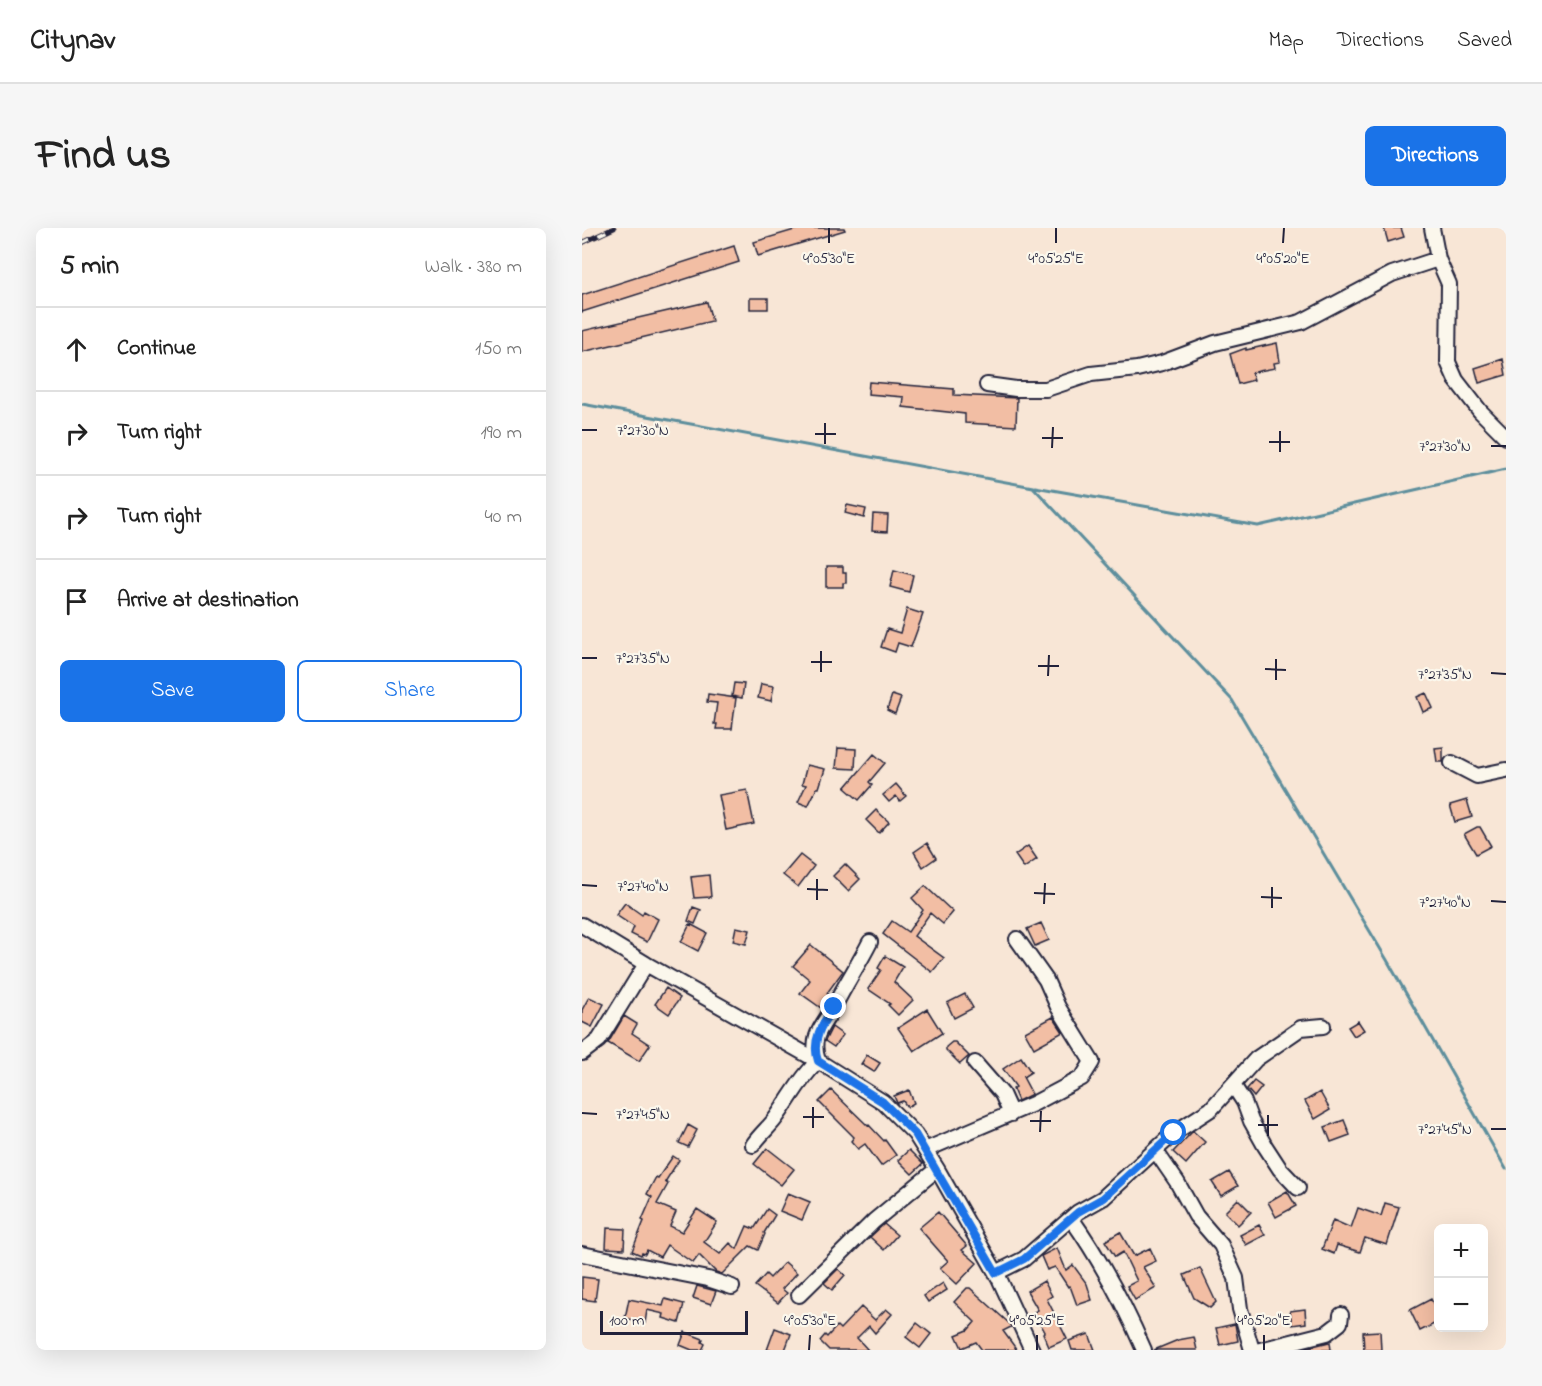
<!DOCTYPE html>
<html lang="en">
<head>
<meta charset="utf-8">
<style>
  :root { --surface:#fff; --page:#f6f6f6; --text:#222; --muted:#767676; --line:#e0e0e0; --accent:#1a73e8 }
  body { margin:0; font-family:"Indie Flower",sans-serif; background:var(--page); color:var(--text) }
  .controls { position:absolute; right:18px; bottom:18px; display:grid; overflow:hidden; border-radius:9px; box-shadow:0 6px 24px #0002 }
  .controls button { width:54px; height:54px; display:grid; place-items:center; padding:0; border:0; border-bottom:2px solid var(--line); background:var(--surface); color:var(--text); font:30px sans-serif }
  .scale { position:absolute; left:18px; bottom:15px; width:148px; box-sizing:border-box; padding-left:6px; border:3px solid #22223b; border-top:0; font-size:16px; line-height:21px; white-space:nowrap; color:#22223b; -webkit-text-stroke:4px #fbf7ec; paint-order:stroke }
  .stop { position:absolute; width:18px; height:18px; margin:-14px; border:4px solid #1a73e8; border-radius:50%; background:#fff }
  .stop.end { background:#1a73e8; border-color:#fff; box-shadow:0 2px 6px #0008 }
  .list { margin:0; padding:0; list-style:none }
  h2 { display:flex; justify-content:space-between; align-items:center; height:78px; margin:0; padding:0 24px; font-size:26px }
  h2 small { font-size:20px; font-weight:400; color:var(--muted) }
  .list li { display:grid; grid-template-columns:39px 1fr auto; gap:18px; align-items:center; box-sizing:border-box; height:84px; padding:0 24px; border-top:2px solid var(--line) }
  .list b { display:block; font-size:22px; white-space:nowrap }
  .list em { font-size:20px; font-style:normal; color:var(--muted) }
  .actions { display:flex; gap:12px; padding:18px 24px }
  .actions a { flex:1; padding:14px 0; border:2px solid var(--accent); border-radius:9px; text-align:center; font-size:21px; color:var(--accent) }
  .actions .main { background:var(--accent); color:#fff }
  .icon { flex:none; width:33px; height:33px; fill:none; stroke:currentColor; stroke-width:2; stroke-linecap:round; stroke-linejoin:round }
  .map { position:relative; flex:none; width:924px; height:1122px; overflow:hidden; border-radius:9px }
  header { display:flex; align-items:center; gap:36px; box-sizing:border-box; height:84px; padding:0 30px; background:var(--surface); border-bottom:2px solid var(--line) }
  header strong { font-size:28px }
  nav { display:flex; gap:33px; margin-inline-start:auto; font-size:21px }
  .intro { display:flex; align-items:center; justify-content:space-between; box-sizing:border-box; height:144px; padding:0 36px }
  h1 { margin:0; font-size:42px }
  .button { padding:15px 27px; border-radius:9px; background:var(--accent); color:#fff; font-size:21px; font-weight:700 }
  main { display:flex; gap:36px; padding:0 36px }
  aside { flex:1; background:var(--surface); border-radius:9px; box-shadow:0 6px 24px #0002 }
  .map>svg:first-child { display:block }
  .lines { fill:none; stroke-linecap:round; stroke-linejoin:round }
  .stream { stroke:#5d8e9c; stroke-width:3 }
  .building { fill:#f2bea4; stroke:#22223b; stroke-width:1.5 }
  .minor-casing { stroke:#22223b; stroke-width:18 }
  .minor { stroke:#fbf7ec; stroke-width:14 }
  .rail-casing { stroke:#22223b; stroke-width:5 }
  .rail { stroke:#fbf7ec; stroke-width:3; stroke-dasharray:9; stroke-linecap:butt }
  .route { stroke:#1a73e8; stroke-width:8 }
  .ticks { fill:none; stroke:#22223b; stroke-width:2 }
  .ticks-label { font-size:15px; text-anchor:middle; fill:#22223b; stroke:#fbf7ec; stroke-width:4.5; stroke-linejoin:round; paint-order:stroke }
</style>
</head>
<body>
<header>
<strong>Citynav</strong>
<nav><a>Map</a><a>Directions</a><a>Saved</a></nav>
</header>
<div class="intro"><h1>Find us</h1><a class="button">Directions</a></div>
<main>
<aside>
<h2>5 min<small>Walk · 380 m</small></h2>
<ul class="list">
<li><svg class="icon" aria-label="ahead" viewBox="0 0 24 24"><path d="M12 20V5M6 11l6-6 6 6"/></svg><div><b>Continue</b></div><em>150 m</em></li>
<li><svg class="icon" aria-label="right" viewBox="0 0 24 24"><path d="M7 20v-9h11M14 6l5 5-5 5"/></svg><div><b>Turn right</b></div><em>190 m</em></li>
<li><svg class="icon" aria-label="right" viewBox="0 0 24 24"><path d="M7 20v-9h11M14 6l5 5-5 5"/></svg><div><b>Turn right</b></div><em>40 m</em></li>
<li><svg class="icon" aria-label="arrive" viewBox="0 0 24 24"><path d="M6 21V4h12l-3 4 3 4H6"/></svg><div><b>Arrive at destination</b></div></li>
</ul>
<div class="actions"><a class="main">Save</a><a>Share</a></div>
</aside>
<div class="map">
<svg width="924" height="1122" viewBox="0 0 924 1122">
  <rect width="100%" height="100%" fill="#f8e6d6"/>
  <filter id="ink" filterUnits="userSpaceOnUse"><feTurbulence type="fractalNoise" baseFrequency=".0167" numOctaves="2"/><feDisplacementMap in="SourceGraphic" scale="12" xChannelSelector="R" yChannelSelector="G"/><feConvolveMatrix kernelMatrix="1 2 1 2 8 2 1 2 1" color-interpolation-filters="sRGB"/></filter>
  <g filter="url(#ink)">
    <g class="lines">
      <!-- stream -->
      <path class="stream" d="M0 176 451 259 650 472 805 732 924 941
        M453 259 676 298 924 241"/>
    </g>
    <!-- building -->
    <path class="building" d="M219 0H262L263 2 176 28 172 14Z
      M802 0H819L822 9 806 14Z
      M152 18 157 34 0 84V67Z
      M168 70H186V81H168Z
      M125 74 130 93 0 124V103Z
      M695 115 698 134 692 135 693 140 677 143 670 145 672 152 656 156 648 126 664 120V122Z
      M921 131 924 147 897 155 893 140Z
      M287 154 372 161V167L435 170 434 198 383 195V186L321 179 322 169 286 166Z
      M265 277 284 281 282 290 263 285Z
      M291 286 306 287 305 304 290 303Z
      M244 339H261V345H264V355H261V359H244Z
      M312 342 331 347 327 364 308 359Z
      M325 381 341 386 329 419 316 415 313 424 299 419 305 401 318 405Z
      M152 455 162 456 160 470 150 468Z
      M179 456 192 458 189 473 176 470Z
      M844 465 851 480 841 484 835 469Z
      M126 466 154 470 150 501H134L135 496H132L135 475 125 474Z
      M310 467 319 470 313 486 305 482Z
      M861 519V534H855L853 520Z
      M256 520 274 521 273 541 254 540Z
      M292 526 303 535 287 554 290 557 277 572 263 560Z
      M225 537 243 541 237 560H235L226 578 216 574 224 557 220 556Z
      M314 556 324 568 318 573 314 568 307 574 301 567Z
      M165 562 172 596 144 602 137 567Z
      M885 572 890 589 873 594 868 577Z
      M294 582 307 594 297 605 284 592Z
      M895 599H898L909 618 894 626 882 606Z
      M345 615 354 630 341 639 332 624Z
      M446 618 455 631 442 640 433 627Z
      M218 627 232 638 216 659 201 647Z
      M263 636 278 651 266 663 251 648Z
      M127 647 129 669 112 670 109 649Z
      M343 658 371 684 361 696 348 685 332 708 362 730 350 744 301 706 310 693 326 704 341 682 330 670Z
      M43 675 60 687 62 683 76 691 65 714 49 706 52 699 34 687Z
      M111 679 119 682 113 696 106 693Z
      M459 695 467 712 453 718 445 701Z
      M108 696 125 705 116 723 99 714Z
      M154 699 168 702 164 716 151 713Z
      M229 717 261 743 245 765 248 767 239 780 218 765 228 752 211 738Z
      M303 728 321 739 312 754 331 772 316 787 306 777 308 776 286 761 299 742 296 740Z
      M84 760 98 770 87 786 73 776Z
      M383 766 391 780 372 790 365 775Z
      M7 769 22 776 10 799 0 794V782Z
      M345 781 360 805 332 823 316 800Z
      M42 788 55 796 50 805 68 817 57 833 26 815Z
      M471 789 481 804 452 820 443 804Z
      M776 793 782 802 772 808 766 799Z
      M250 799 261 807 252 819 243 813Z
      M370 814H373L387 828 378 836 364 822V819Z
      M285 827 298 835 292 844 279 836Z
      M439 829 449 844 441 849 450 866 436 873 431 861 434 859 421 841Z
      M672 853 680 859 672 869 665 861Z
      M249 862 286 898 287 897 302 913 303 912 314 927 299 938 283 916 276 921 269 913 272 909 237 874Z
      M327 862 332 875 325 879 321 873 315 875 312 868Z
      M738 864 748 882 733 891 723 873Z
      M762 892 768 907 749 914 743 899Z
      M106 897 115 902 106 919 97 915Z
      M611 903 623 914 604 936 591 924Z
      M185 920 212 941 199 957 172 936Z
      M327 922 341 936 330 946 316 932Z
      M91 928 97 932 83 954 86 956 75 976 94 984 88 998 100 1004 115 981 135 994 122 1014 138 1026 148 1015 155 1021 165 998 172 1001 185 981 193 987 182 1005 183 1006 176 1022 168 1018 140 1046 134 1044 117 1027 111 1035 85 1017 78 1029 65 1022 63 1026 60 1025 59 1027 50 1023 62 993 60 992 70 969 65 966 74 949 76 950Z
      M647 944 656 958 639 968 630 954Z
      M705 963 714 978 694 989 686 974Z
      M206 965 228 974 220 992 198 983Z
      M656 971 669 984 656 997 643 984Z
      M803 975 817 979 805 1017 783 1010 778 1024 755 1017 752 1026 740 1021 751 992 769 1000 776 980 799 988Z
      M356 984 385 1018 380 1022 395 1035 375 1056 358 1040 366 1033 337 1000Z
      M302 996 315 1007 302 1022 288 1009Z
      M677 997 683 1007 664 1017 658 1007Z
      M25 1000 43 1001 42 1021 24 1020Z
      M538 1004 552 1028 568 1020 574 1033 561 1039 574 1060 553 1072 545 1058 555 1053 541 1024 533 1029 523 1013Z
      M475 1020 484 1042 491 1037 505 1056 510 1072 495 1077 488 1058 486 1059 473 1039 465 1042 459 1028Z
      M203 1034 215 1045 200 1061 205 1065 196 1075 173 1058 184 1046 188 1050Z
      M618 1040 634 1074 628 1080 612 1070 602 1047Z
      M256 1041 263 1047 250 1062 242 1055Z
      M0 1049 16 1051 13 1073 0 1071Z
      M462 1053 470 1068 465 1071 485 1111 467 1119 461 1105 463 1104 452 1084 456 1082 445 1063Z
      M361 1055 365 1062 346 1074 342 1068Z
      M115 1058 134 1063 129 1076 111 1070Z
      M385 1060H388L429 1097V1099L421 1103 435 1122H400L394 1114 380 1120 374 1107 386 1102 393 1094 372 1074Z
      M47 1071 81 1078 83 1071 102 1076 97 1095 81 1090 82 1086 65 1082 63 1095 43 1090Z
      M849 1071 856 1085V1094L838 1103 828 1082Z
      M279 1079 293 1092 304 1081 310 1086 293 1105 287 1098 275 1110 286 1122H247L238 1113 243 1107 245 1109 255 1098 258 1101Z
      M723 1081 724 1095 710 1097 708 1083Z
      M335 1095 349 1106 338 1120 324 1109Z
      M653 1096 656 1113 638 1117 634 1100Z
      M193 1100 209 1106 203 1122H185Z
      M798 1103 799 1122H782L781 1104Z
      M103 1104 121 1111 120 1114 123 1116 120 1122H110L98 1117Z
      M507 1106 513 1122H490L487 1113Z
      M612 1109 615 1122H572L596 1112Z
      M748 1114 749 1122H715L747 1114Z"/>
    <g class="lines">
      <defs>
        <path id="minor" d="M850 0 856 31
          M405 157 434 161H464L509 146 555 141 580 135 633 115 719 94 810 46 856 31 867 56 866 134 874 152 898 183 924 209
          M870 535 895 548 924 542
          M0 697 64 736 236 833 301 874 333 906 355 941 417 1050 450 1122
          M0 825 17 812 64 736
          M393 835 420 866 429 886
          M651 857 662 874 669 893 683 918 698 941 716 960
          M171 917C178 906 189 898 196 887 211 866 217 852 236 833 227 807 243 796 253 777 264 755 277 736 288 714
          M343 922 451 876 500 850 510 834 476 779 464 752 435 711
          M573 922 595 954 614 988 639 1017 654 1050 658 1081 670 1122
          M489 990C518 1031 542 1076 562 1122
          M0 1026 126 1051 150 1059
          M414 1045 442 1031 496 984 521 970 592 905 629 881 674 831 719 800 741 798
          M217 1067 292 993 355 941
          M678 1122 745 1105 758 1095 759 1087"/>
      </defs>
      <!-- minor casing -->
      <use href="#minor" class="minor-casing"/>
      <!-- minor -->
      <use href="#minor" class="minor"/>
      <defs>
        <path id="rail" d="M0 15 32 0"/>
      </defs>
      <!-- rail casing -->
      <use href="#rail" class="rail-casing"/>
      <!-- rail -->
      <use href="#rail" class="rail"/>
    </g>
  </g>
  <g class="lines" filter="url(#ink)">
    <!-- route -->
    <path class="route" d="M252 779C240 795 229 813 236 833L301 874 333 906 414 1045 442 1031 496 984 521 970 592 905"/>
  </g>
  <!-- ticks -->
  <path class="ticks" d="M247 15V0M474 15V0M701 15 702 0M0 202H15M233 206H254M460 210H481M687 214H708M243 216V195M909 218H924M470 220 471 199M698 224V203M0 430H15M229 434H250M456 438H477M683 441 704 442M239 444V423M909 445 924 446M466 448 467 427M694 452V431M0 657 15 658M225 661 246 662M452 665 473 666M679 669 700 670M235 672V651M909 673 924 674M462 676 463 655M690 680V659M0 885 15 886M221 889H242M448 893H469M676 897H696M231 900V879M909 901H924M458 904 459 883M686 908V887M227 1122 228 1107M455 1122V1107M682 1122V1107"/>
  <g class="ticks-label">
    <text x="247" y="35">4°05'30"E</text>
    <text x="474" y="35">4°05'25"E</text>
    <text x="701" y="35">4°05'20"E</text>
    <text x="61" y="207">7°27'30"N</text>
    <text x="863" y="223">7°27'30"N</text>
    <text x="61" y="435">7°27'35"N</text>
    <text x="863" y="451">7°27'35"N</text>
    <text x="61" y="663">7°27'40"N</text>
    <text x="863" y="679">7°27'40"N</text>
    <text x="61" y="891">7°27'45"N</text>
    <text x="863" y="906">7°27'45"N</text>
    <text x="228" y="1097">4°05'30"E</text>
    <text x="455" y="1097">4°05'25"E</text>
    <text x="682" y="1097">4°05'20"E</text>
  </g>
</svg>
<div class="controls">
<button>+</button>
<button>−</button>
</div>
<div class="scale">100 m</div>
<div class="stop" style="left:592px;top:905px"></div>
<div class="stop end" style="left:252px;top:779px"></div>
</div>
</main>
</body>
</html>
